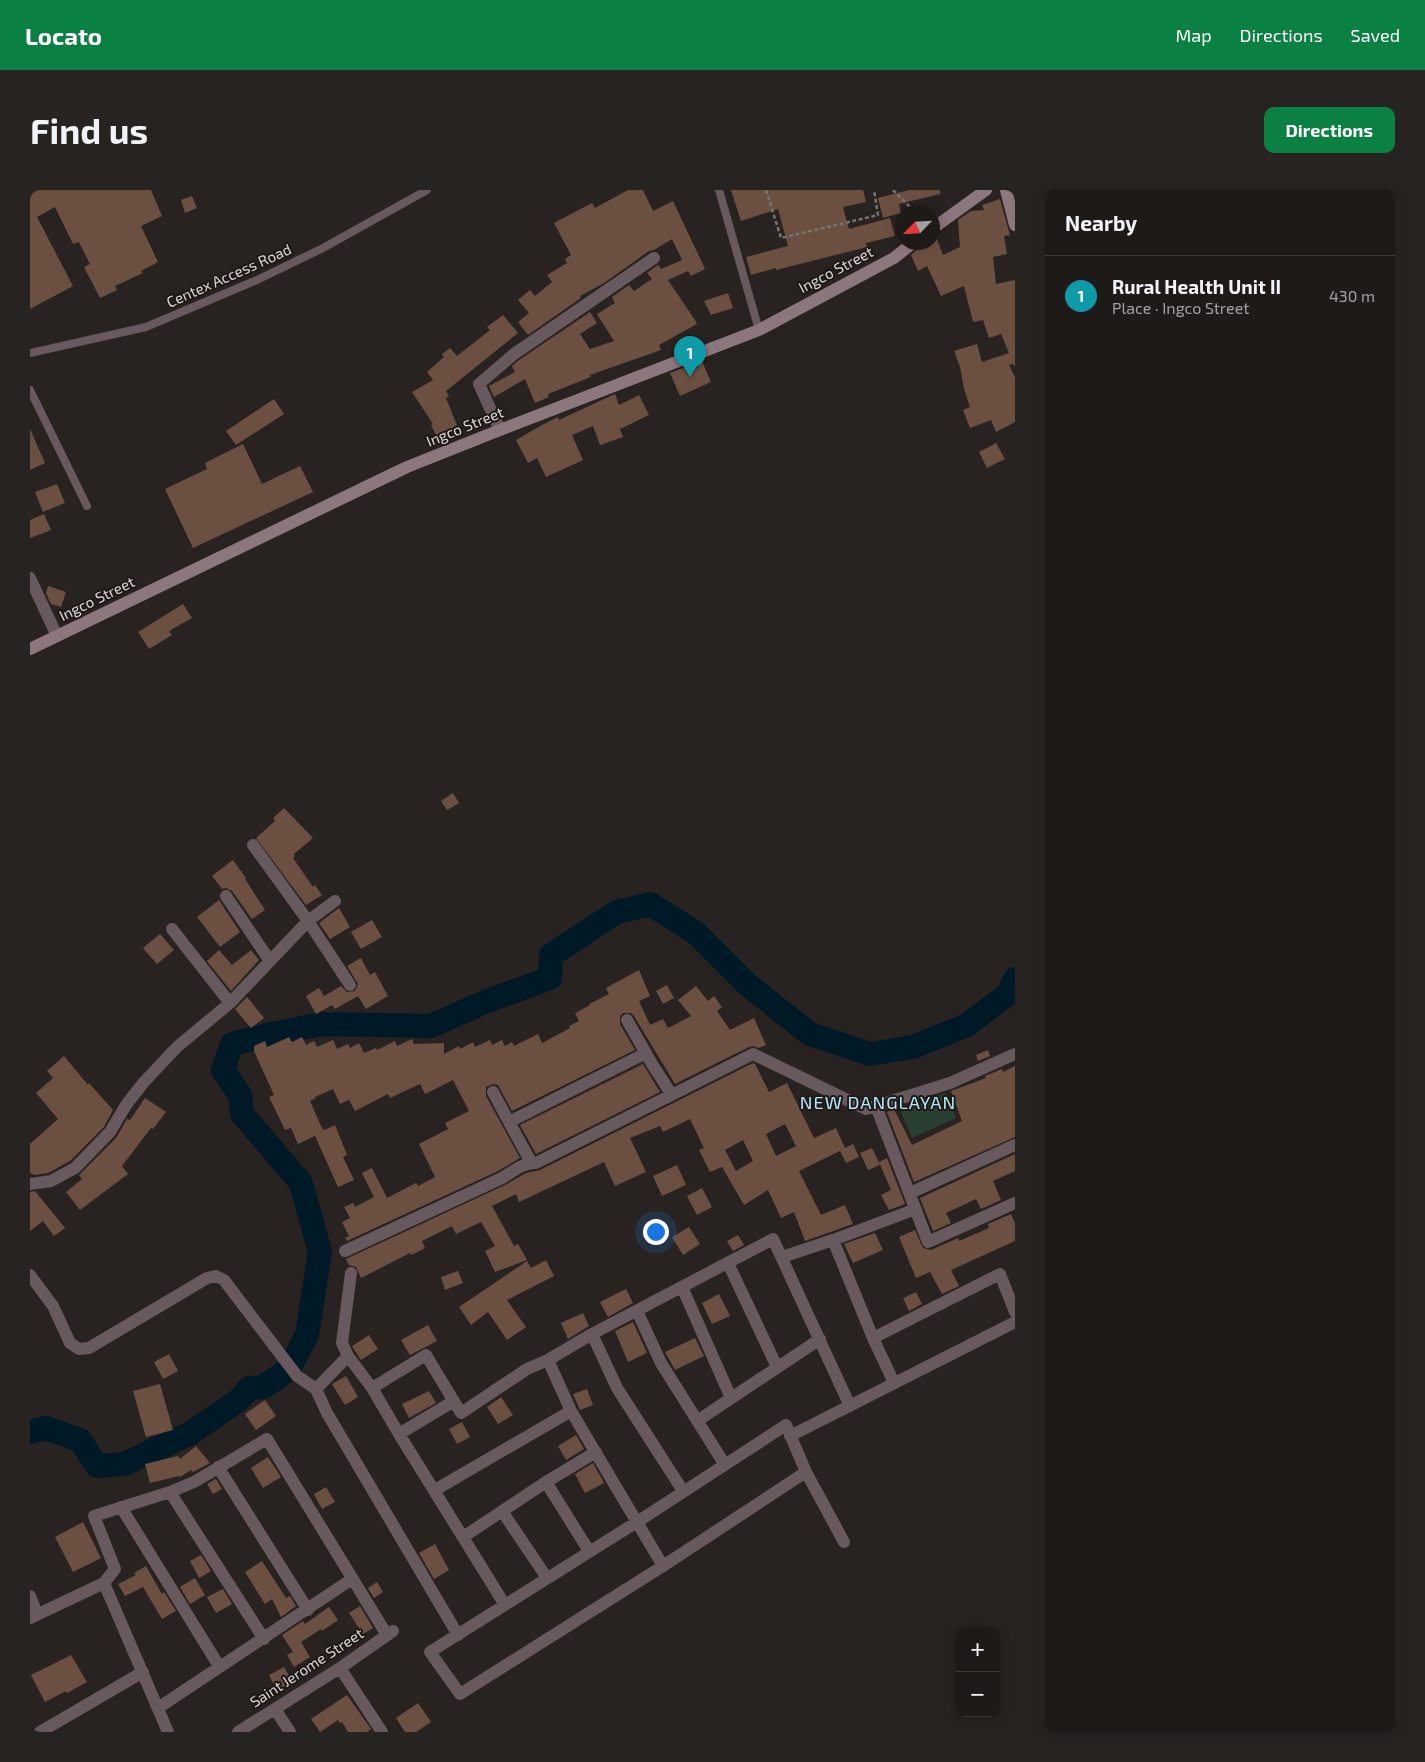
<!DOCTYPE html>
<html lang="en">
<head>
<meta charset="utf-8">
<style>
  :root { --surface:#1e1a18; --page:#262321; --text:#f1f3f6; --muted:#a1a1a2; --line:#3c3837; --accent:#0b8043 }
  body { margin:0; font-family:"Exo 2",sans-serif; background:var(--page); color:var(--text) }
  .controls { position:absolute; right:15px; bottom:15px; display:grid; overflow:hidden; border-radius:10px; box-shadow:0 2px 12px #0003 }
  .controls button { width:45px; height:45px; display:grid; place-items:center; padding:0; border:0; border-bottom:1px solid var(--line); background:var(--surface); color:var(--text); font:25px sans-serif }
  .compass { position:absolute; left:865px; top:15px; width:45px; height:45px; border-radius:50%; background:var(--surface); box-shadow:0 2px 12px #0003; rotate:245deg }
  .you { position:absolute; left:625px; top:1041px; width:18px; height:18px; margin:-12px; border:4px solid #fff; border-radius:50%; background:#1a73e8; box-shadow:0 0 0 8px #1a73e833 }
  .badge { display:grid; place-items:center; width:32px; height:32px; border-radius:50%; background:var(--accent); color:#fff; font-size:16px; font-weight:700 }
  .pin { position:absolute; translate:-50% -41px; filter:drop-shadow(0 1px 2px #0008) }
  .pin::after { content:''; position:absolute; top:26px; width:18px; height:15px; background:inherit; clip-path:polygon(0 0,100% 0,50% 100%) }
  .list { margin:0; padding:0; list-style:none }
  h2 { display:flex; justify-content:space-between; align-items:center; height:65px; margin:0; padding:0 20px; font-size:21px }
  h2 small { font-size:16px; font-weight:400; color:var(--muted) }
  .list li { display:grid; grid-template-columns:32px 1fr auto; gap:15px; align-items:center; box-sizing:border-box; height:80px; padding:0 20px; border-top:1px solid var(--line) }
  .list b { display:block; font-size:19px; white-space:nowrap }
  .list p { margin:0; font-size:16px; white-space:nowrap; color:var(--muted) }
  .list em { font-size:16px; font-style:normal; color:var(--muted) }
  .map { position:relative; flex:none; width:985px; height:1542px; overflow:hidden; border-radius:10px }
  header { display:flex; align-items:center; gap:30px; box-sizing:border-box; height:70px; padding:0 25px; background:var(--accent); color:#fff }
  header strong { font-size:24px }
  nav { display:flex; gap:28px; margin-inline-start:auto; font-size:18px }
  .intro { display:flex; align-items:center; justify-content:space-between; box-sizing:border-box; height:120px; padding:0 30px }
  h1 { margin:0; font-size:35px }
  .button { padding:12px 22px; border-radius:10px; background:var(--accent); color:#fff; font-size:18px; font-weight:700 }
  main { display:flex; gap:30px; padding:0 30px }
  aside { flex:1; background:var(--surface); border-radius:10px; box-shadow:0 2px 12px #0003 }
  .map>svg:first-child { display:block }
  .green { fill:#283f31 }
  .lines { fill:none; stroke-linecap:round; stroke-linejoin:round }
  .river { stroke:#001926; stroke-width:24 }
  .building { fill:#6b5041; fill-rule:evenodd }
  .path { stroke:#797472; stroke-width:2.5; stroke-dasharray:4 2.5; stroke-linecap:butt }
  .lane { stroke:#67595e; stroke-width:8 }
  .street { stroke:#67595e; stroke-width:12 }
  .secondary { stroke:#8d777e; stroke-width:12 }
  .labels { text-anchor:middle; stroke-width:4; stroke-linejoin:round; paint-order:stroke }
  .street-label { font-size:15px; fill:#dedad8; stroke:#1f1917 }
  .quarter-label { font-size:18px; letter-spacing:1px; fill:#b1e7f8; stroke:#1f1917 }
</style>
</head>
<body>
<header>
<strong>Locato</strong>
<nav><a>Map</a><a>Directions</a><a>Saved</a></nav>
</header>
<div class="intro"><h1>Find us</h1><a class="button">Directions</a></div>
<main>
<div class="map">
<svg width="985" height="1542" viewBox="0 0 985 1542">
  <rect width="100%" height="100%" fill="#282320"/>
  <!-- green -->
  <path class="green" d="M915 903 926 928 882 948 871 922Z"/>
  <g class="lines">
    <!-- river -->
    <path class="river" d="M0 1242 16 1238 50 1250 67 1276 94 1274 161 1243 210 1209 219 1198 233 1197 258 1180 277 1145 290 1062 271 993 212 924 210 905 193 880 202 854 233 846 291 834 401 836 455 812 520 788 521 765 587 722 620 714 666 743 718 795 780 844 840 864 883 857 937 835 978 804 985 789"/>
  </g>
  <!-- building -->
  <path class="building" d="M0 0H121L132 26 111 36 128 72 111 81 113 83 85 96 87 100 70 108 54 77 60 74 49 52 43 54 25 17 7 27 43 96 0 119Z
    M598 0H613L623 21 643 11 675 79 661 86 658 81 638 90 665 130 667 134 629 155 631 160 560 185 561 187 518 204 519 207 505 213 495 189 464 207 459 196 485 182 482 176 489 170 560 122 567 133 550 144 560 159 584 151 567 124 585 113 582 107 599 95 604 101 622 89 617 83 628 75 631 79 652 70 642 49 624 60 619 61 574 93 550 106 551 108 498 145 488 132 499 123 488 110 500 100 505 106 522 92 517 85 537 73 535 69 541 65 524 33 562 13 565 18Z
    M701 0H833L836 12 813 17 819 39 860 28 865 46 836 53 837 57 746 80V78L721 85 716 67 758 56 748 19 711 31Z
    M879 0H910V4L869 14 871 23 853 28 848 8Z
    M162 6 167 18 155 23 151 10Z
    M970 9 980 45 974 46 977 64 963 67 966 94 985 90V177L983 174 979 175 985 187V232L966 242 961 230 940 238 933 220 940 217 934 199 930 177 924 161 947 154 952 172 979 163 971 144 959 148 953 130 943 132 934 96 911 106 897 76 888 81 881 65 889 58 892 52H902V47L906 46 913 65 930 57 928 30 941 21 954 20 952 15Z
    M698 103 703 118 681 125 674 111Z
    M473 125 488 143 416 201 419 206 416 208 428 238 408 249 401 235 403 234 382 202 403 190 397 182 414 167 412 164 420 158 427 166 460 140 457 137Z
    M672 171 681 192 650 206 640 183Z
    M585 204 589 215 609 205 619 225 590 239 593 247 570 255 563 236 542 245 553 270 516 287 507 268 498 273 486 250 512 235 528 227 529 230Z
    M244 209 254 224 206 255 196 241Z
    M0 239 15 273 0 280Z
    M966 253 975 269 957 278 949 262Z
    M213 254 232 294 270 276 283 302 163 358 135 299 177 279 175 273Z
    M27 294 35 313 13 322 5 302Z
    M14 324 21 340 0 348V330Z
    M18 396 36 402 31 417 21 414 16 403Z
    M153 414 162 428 139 441 142 445 119 459 108 442Z
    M423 603 429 613 417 620 411 611Z
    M254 618 283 648 264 664 265 666 263 668 283 697 285 695 292 705 276 715 226 648 245 631 243 628Z
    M203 670 216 688 215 689 235 720 222 729 202 701 196 698 192 699 182 686Z
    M189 710 210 742 190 757 167 727Z
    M309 718 320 737 300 749 289 733Z
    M342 730 352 747 331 759 321 742Z
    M130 744 144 760 127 774 113 758Z
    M189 760 202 775 221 760 229 770 201 801 177 771Z
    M331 768 340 785 345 782 358 806 336 819 328 806 305 819 302 815 286 824 276 806 289 798 294 806 311 796 317 802 325 801 328 794 317 776Z
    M609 780 620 806 609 811 620 835 633 829 638 838 661 826 648 810 666 796 678 811 684 806 692 817 687 821 700 840 724 828 736 855 729 858 723 856 719 857 645 894 604 826 601 823H593L590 826V834L605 860 482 921 468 895 463 894 456 897V906L490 968 468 981 317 1051 315 1048 319 1046 312 1032 320 1028 314 1017 323 1013 325 1017 344 1007 332 983 342 978 357 1008 386 993 388 996 405 987 389 954 418 939 415 933 439 921 423 890 395 904 390 894 360 908 358 904 325 921 319 910 310 914 303 899 285 907 286 908 280 911 291 936 294 940 305 935 317 965 313 967 324 990 308 997 285 946 268 954 261 938 255 940 239 907 244 905 224 861V856L235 851 237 857 259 847 262 852 272 847 276 855 284 851 287 857 303 850 307 859 318 854 320 858 329 853 334 863 346 858 347 860 365 851 367 856 382 849 384 854 414 853V864L429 856 430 859 443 852 445 857 460 850 462 855 472 850 475 856 482 852 484 856 508 844 512 853 540 838 539 836 549 831 545 823 560 815 559 814 579 804 576 798Z
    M637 795 644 808 633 814 626 801Z
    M217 807 234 828 221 838 205 819Z
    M958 860 960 866 948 871 946 865Z
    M34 866 58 895 59 893 83 920 74 937 40 971 18 983 4 985 0 983V954L28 929 6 903 23 888 17 881Z
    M723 873 725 874 739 902 757 893 784 948 806 938 815 958 823 954 829 967 816 973 810 961 769 981 791 1025 815 1015 823 1034 775 1051 764 1022 751 1028 738 1000 714 1015 692 977 680 982 669 960 674 958 660 929 633 942 630 936 600 948 616 982 585 996 574 972 489 1012 486 1004 462 1016 484 1056 488 1054 497 1070 465 1082 455 1061 465 1056 451 1032 426 1044 422 1036 392 1051 395 1058 381 1065 380 1063 331 1088 326 1077 319 1075 316 1069 475 995 496 983 510 980ZM755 934 766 956 746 966 736 944ZM713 950 723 971 706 981 695 960Z
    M613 874 630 902 506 964 490 935Z
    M985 876V947L884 992 857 922 864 919 882 955 932 931 921 901 956 888 955 886 972 879 973 882Z
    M115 908 136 922 123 939 121 938 92 976 98 984 50 1020 36 1002 52 989 49 985 86 948 97 929 100 930Z
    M842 958 850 975 838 980 830 963Z
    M985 964V981L963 991 971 1010 951 1019 946 1009 916 1023 921 1033 903 1041 890 1008Z
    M857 968 875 1014 859 1020 851 1005 861 1000 849 972Z
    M647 975 656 995 632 1006 623 986Z
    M672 998 682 1017 667 1025 657 1006Z
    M5 1001 35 1038 24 1046 13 1031 0 1041V1002Z
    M981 1024 985 1033V1051L921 1080 929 1096 912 1104 900 1082 886 1088 869 1047 885 1040 893 1058 901 1060 928 1048 929 1051 959 1038 958 1034Z
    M659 1037 670 1054 653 1065 642 1047Z
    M845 1043 853 1060 823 1073 814 1054Z
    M708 1045 714 1055 703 1061 697 1051Z
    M516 1070 524 1086 477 1110 496 1137 477 1150 458 1122 441 1135 429 1117 497 1071 501 1078Z
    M428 1081 433 1093 415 1100 411 1087Z
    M596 1099 603 1113 578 1127 570 1112Z
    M886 1102 892 1114 879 1121 873 1108Z
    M689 1104 700 1126 682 1134 672 1113Z
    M553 1123 559 1136 538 1149 531 1133Z
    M603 1132 617 1163 598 1172 585 1141Z
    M398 1135 407 1151 380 1165 371 1150Z
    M339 1145 348 1159 331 1170 322 1156Z
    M665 1148 674 1166 645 1180 635 1162Z
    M139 1164 148 1181 133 1189 124 1172Z
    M316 1186 328 1207 315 1215 302 1194Z
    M130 1194 143 1240 116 1247 103 1201Z
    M557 1199 563 1215 550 1220 543 1204Z
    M399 1201 406 1213 379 1228 372 1214Z
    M471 1207 483 1225 468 1234 457 1217Z
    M235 1210 246 1226 226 1240 215 1224Z
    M432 1232 440 1247 427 1254 419 1239Z
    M546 1245 554 1259 536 1270 528 1256Z
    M166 1256 180 1273 163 1282 161 1280 150 1287 149 1286 120 1293 115 1274 148 1266 150 1269Z
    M238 1267 251 1287 233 1298 221 1278Z
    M563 1273 574 1293 555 1303 545 1284Z
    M186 1289 192 1299 183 1304 177 1294Z
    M296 1297 305 1312 292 1319 284 1304Z
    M53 1332 71 1368 43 1382 25 1347Z
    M405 1354 419 1380 404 1389 389 1363Z
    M171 1365 181 1381 169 1388 160 1371Z
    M232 1371 256 1408 260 1406 266 1416 251 1427 242 1409 235 1414 215 1382Z
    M116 1376 132 1404 134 1402 146 1421 132 1429 113 1397 95 1406 88 1394 106 1385 104 1383Z
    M165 1388 175 1405 160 1414 150 1397Z
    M347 1392 353 1402 344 1408 338 1398Z
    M193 1399 202 1414 186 1423 177 1407Z
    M330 1416 343 1438 333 1444 319 1423Z
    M299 1417 308 1430 292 1441 291 1439 271 1452 280 1467 264 1477 257 1465 263 1462 252 1445 273 1431 275 1434Z
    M41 1465 57 1492 37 1503 36 1501 15 1512 1 1485Z
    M254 1477 263 1492 247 1501 239 1485Z
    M317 1505 341 1539 337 1542H318L312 1532 310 1533 308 1530 290 1542 281 1529Z
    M388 1513 401 1532 386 1542H375L366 1528Z"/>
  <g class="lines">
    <!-- path -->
    <path class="path" d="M736 0 751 48 848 25 844 0
      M863 0 885 22"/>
    <!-- lane -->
    <path class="lane" d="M689 0 729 140
      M0 163 116 137 227 90 293 58 397 0
      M0 200 57 316"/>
    <!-- street -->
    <path class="street" d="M470 240 449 194 484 164 624 68
      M0 388 27 446
      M223 655 278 731 320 795
      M196 706 240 771
      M142 739 200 813
      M597 830 622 874 642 905
      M463 902 479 932 616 863
      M846 916 898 1052 985 1013
      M479 932 501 972
      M0 994 21 991 45 978 80 942 96 915 114 892 147 857 200 813 278 731 305 711
      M880 1003 985 955
      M803 1050 843 1148 864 1193
      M315 1061 472 988C482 982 494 972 506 973L723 864 836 919 920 893 985 864
      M752 1067 803 1050 886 1019
      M698 1073 747 1177
      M321 1083 312 1153 318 1166 342 1198 369 1244 475 1415
      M0 1085 23 1116 40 1153 49 1159 59 1158 177 1088 186 1086 194 1090 267 1186 286 1199 297 1223 428 1445
      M652 1097 701 1208
      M607 1121 631 1173 695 1275
      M562 1144 587 1198 653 1301
      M843 1148 970 1084 985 1122
      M518 1170 541 1221 633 1376
      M342 1198 396 1165 431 1223 497 1179 518 1170 562 1144 743 1049 820 1216
      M286 1199 318 1166
      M667 1231 790 1149
      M369 1244 424 1211
      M760 1246 985 1132
      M188 1277 278 1420
      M776 1282 633 1376 430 1504 400 1462 607 1332 756 1235 776 1282 814 1352
      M516 1292 559 1361
      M405 1300 541 1221
      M140 1302 234 1449
      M91 1317 189 1476
      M472 1321 517 1388
      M433 1347 516 1292 566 1262
      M74 1393 138 1542
      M0 1406 7 1424
      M0 1428 74 1393 85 1379 64 1326 140 1302 164 1292 237 1249 357 1445
      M310 1478 352 1542
      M128 1518 322 1389
      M245 1519 260 1542
      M10 1542 113 1482
      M208 1542 310 1478 363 1441"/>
    <!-- secondary -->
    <path class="secondary" d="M976 0 985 35
      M902 39 956 0
      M0 459 377 277 470 240 729 140 864 68 884 52"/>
  </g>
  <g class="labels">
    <!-- street labels -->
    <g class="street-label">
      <text transform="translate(806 80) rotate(-28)" y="5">Ingco Street</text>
      <text transform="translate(199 86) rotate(-24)" y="5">Centex Access Road</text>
      <text transform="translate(435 237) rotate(-22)" y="5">Ingco Street</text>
      <text transform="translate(67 409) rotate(-26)" y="5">Ingco Street</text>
      <text transform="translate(277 1478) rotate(-33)" y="5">Saint Jerome Street</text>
    </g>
    <!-- quarter labels -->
    <g class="quarter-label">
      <text x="848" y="919">NEW DANGLAYAN</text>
    </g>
  </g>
</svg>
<div class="controls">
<button>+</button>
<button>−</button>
</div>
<svg class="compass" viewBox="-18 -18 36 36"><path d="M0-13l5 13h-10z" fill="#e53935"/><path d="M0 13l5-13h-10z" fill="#a1a1a2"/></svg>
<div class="you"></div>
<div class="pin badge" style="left:660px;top:187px;background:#0f9aa8">1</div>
</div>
<aside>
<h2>Nearby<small></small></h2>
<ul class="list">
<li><span class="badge" style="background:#0f9aa8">1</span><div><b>Rural Health Unit II</b><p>Place · Ingco Street</p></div><em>430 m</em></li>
</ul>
</aside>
</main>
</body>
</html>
